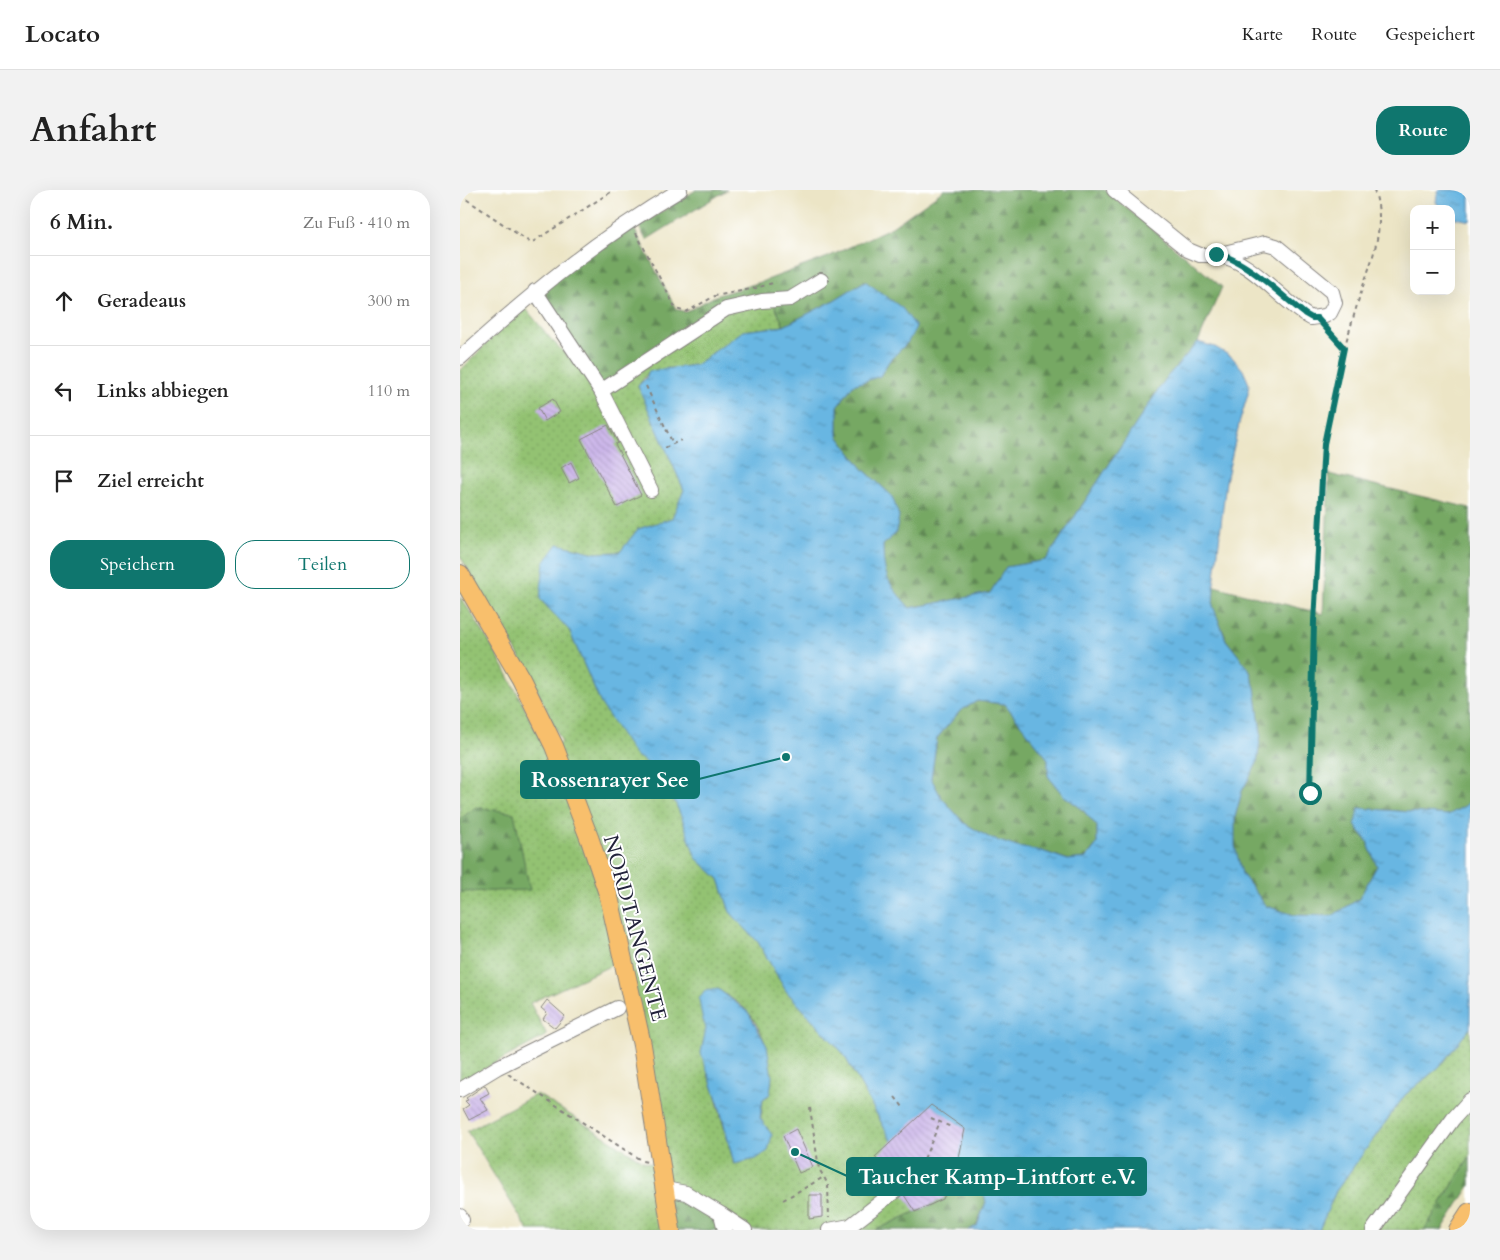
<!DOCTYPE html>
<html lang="de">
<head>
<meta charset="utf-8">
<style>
  :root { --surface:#fff; --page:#f2f2f2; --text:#222; --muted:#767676; --line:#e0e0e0; --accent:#0f766e }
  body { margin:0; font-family:Cardo,serif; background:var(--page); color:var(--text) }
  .controls { position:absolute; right:15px; top:15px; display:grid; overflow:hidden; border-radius:10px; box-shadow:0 5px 20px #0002 }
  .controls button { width:45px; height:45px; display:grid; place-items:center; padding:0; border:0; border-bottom:1px solid var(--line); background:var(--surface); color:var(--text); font:25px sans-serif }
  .stop { position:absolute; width:15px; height:15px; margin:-11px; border:4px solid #0f766e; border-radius:50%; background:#fff }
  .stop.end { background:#0f766e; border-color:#fff; box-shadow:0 1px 5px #0008 }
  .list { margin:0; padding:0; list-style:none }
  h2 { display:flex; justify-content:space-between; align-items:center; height:65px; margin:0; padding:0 20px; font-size:21px }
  h2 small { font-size:16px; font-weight:400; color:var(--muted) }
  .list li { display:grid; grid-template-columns:32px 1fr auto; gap:15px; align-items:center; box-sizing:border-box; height:90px; padding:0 20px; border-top:1px solid var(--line) }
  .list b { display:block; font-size:19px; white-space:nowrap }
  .list em { font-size:16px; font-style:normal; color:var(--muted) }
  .actions { display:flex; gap:10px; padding:15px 20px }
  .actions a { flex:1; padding:11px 0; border:1px solid var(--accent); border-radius:20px; text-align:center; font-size:18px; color:var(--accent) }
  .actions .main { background:var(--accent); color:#fff }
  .icon { flex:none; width:28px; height:28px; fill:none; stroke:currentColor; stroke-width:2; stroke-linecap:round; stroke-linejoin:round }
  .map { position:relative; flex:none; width:1010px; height:1040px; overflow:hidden; border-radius:20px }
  header { display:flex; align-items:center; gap:30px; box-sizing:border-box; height:70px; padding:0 25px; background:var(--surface); border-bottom:1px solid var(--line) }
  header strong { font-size:24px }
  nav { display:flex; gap:28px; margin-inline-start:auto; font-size:18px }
  .intro { display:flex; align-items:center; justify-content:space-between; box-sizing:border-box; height:120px; padding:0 30px }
  h1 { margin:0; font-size:35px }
  .button { padding:12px 22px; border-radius:20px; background:var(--accent); color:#fff; font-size:18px; font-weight:700 }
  main { display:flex; gap:30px; padding:0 30px }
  aside { flex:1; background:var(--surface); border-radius:20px; box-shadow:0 5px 20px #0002 }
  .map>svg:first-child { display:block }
  .green { fill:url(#green-dots); stroke:#5a7256; fill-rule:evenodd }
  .forest { fill:url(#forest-firs); stroke:#4c6550 }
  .water { fill:url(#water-ripples); stroke:#456c8e; fill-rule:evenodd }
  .building { fill:url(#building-back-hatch) }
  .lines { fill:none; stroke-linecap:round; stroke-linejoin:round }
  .minor-casing { stroke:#878480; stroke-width:16 }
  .major-casing { stroke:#878480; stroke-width:20 }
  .highway-casing { stroke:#878480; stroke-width:22 }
  .path { stroke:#878480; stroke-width:2; stroke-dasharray:4 4; stroke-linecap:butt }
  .minor { stroke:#fff; stroke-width:14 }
  .major { stroke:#f8bf6c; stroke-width:18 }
  .highway { stroke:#f8bf6c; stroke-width:20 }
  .route { stroke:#0f766e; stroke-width:6 }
  .labels { text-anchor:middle; stroke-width:4; stroke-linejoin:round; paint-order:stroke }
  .street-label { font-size:21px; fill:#22223b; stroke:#fff }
  .leader { fill:none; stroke:#0f766e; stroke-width:2 }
  .callout-dot { fill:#0f766e; stroke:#fff; stroke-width:2 }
  .callout { fill:#0f766e; stroke:#0f766e; stroke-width:2 }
  .callout-label { font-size:22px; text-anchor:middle; font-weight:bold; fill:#fff }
</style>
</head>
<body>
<header>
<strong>Locato</strong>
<nav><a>Karte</a><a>Route</a><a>Gespeichert</a></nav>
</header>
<div class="intro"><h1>Anfahrt</h1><a class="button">Route</a></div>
<main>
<aside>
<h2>6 Min.<small>Zu Fuß · 410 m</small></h2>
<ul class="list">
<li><svg class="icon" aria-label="ahead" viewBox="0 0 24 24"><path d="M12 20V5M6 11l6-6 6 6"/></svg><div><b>Geradeaus</b></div><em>300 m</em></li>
<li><svg class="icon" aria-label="left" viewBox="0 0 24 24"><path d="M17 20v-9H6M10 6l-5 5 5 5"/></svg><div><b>Links abbiegen</b></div><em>110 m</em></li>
<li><svg class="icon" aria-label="arrive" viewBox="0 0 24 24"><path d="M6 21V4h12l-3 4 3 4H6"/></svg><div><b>Ziel erreicht</b></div></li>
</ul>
<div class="actions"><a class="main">Speichern</a><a>Teilen</a></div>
</aside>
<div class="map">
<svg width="1010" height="1040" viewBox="0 0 1010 1040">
  <defs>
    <pattern id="green-dots" width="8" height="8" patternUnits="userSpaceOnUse" patternTransform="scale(1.25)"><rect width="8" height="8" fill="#93c272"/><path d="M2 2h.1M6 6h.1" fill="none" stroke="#7ea664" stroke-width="1.8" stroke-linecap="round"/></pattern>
    <pattern id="forest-firs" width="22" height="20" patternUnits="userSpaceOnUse" patternTransform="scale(1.25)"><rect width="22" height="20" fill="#76a864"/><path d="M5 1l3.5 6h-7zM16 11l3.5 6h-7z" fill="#608854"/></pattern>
    <pattern id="water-ripples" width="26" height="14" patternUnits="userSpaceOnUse" patternTransform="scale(1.25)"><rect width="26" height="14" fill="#68b6e2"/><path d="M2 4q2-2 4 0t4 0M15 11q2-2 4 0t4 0" fill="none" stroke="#5594b8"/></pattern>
    <pattern id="building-back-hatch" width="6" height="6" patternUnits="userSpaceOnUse" patternTransform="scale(1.25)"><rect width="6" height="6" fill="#cbb5e9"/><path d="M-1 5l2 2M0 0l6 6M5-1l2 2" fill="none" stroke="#ae9bc9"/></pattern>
  </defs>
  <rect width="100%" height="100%" fill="#fff"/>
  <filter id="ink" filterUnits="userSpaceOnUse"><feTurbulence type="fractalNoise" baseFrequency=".02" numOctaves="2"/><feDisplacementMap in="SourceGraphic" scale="10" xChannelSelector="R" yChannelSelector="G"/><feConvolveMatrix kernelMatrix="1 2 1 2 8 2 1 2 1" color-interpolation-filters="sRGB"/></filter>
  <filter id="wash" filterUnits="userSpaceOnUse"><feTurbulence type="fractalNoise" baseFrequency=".0096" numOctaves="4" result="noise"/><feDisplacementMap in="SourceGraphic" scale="20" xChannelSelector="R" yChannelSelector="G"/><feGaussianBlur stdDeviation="1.12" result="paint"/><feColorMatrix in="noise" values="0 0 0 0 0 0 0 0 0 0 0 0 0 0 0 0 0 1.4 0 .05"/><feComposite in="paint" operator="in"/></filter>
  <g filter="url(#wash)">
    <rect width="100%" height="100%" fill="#ece5c6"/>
    <!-- green -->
    <path class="green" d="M311 108 324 136 283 141 236 175 189 181 178 196 224 300 212 329 178 339 160 362 135 363 98 354 82 411 109 440 141 514 204 584 222 628 236 668 259 689 270 722 298 752 326 801 383 863 431 950 518 977 483 1009 416 1040H68L7 941 77 904 185 972 203 976 163 770 70 813 87 845 0 892V407C34 454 59 506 84 557L94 556 102 552 68 481 0 366V181L34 146 66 119 90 148 141 200 266 119ZM258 799C267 806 282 814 289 823 307 846 313 875 310 904L303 909 296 969 274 974 254 901 241 863Z
      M1010 838V967L964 1040H859L876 1001 945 905 979 877Z"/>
    <!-- forest -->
    <path class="forest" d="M236 0H267L186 50 179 36Z
      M484 0H645L762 97 738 152 707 187 586 370 546 377 530 403 450 418 432 399 423 378V355L436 343 432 306 403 279 378 246V216L393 195 420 186 429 171 448 152 405 91 371 112 324 136 311 108 266 119 141 201 75 101 170 31 216 119 226 122 255 106 304 91 368 67 432 37Z
      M869 284 1010 318V611L1005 616 988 625 899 618 895 635 907 651 917 676 899 709 872 726 834 725 806 716 782 684 772 660 775 627 782 601 797 573 801 543 795 498 789 479 766 450 753 417 754 396 863 424Z
      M517 511 545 514 588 569V586L603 605 622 619 637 636V654L625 668 609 670 582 661 557 657 530 648 504 633 481 607 471 588 477 548 500 521Z
      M16 617 54 623 70 700 0 702V629Z
      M1010 967V996L982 1040H964Z
      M518 977 526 1012 516 1036 509 1040H416L483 1009Z
      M205 999 285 1040H215Z"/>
    <!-- water -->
    <path class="water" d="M978 0H1010V31L991 27V19H981L976 12Z
      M405 91 442 118 456 137 448 152 429 171 420 186 393 195 378 216V246L403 279 432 306 439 326 436 343 423 355C423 387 429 395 450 418L530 403 546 377 586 370 707 187 738 152 755 157 772 167 783 180 789 194 788 204 779 234 766 291 754 396 753 416 766 450 789 479 795 498 801 543 797 573 782 601 775 627V656L782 684 806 716 834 725 872 726 899 709 917 676 907 651 895 635 899 618 988 625 1005 616 1010 611V838L979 877 945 905 876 1001 859 1040H509L517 1036 526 1012 518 977 485 967 445 962 431 950 383 863 326 801 298 752 270 722 259 689 236 668 222 628 202 583 174 564 141 514 109 440 80 409 84 373 98 354 135 363 160 362 178 339 212 328 224 300 178 196 186 188 189 181 236 175 283 141 324 136 371 112ZM517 511 545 514 588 569V586L603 605 622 619 637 636V654L626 668 608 670 582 661 557 657 530 648 504 633 481 607 471 588 477 548 500 521Z
      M258 799 288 822 307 856 312 887 310 904 303 909 300 928 312 945 308 961 296 969 274 974 259 915 241 863 246 838 242 827 239 809 245 801Z"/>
    <g id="blocks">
      <!-- building -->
      <path class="building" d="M93 209 100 222 85 231 78 218Z
        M148 235 158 253 155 254 181 305 157 317 121 249Z
        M111 272 119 288 109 293 101 278Z
        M87 810 105 826 95 838 83 829 87 823 81 818Z
        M25 895 29 903 20 908 28 920 9 930 3 919 9 915 5 911 8 910 6 908Z
        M471 915 505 939 497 977 483 1009 455 1022 444 1005 447 1001 446 993 442 990 434 991 415 967Z
        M336 939 353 977 339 983 323 946Z
        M349 1005H362V1027L349 1029Z"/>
    </g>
  </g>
  <g filter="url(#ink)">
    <use href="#blocks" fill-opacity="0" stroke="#878480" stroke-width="1"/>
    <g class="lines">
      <defs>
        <path id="minor" d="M654 0 728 60 740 65H756
          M805 53 816 56 872 102 875 113 870 123 865 126 851 128C820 111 792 69 756 65Z
          M75 101 141 201 191 300
          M0 168C69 105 140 47 220 0
          M141 201 266 119 302 111 330 109 361 90
          M0 900 38 877 157 818
          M205 999 226 1003 261 1024 265 1040
          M261 1024 285 1040
          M0 1026 2 1030 0 1031
          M369 1040 390 1036 439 998
          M913 1040 993 929 1010 910"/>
        <path id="major" d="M0 384 61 489 94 556 130 650 149 707 182 855 211 1040"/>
        <path id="highway" d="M999 1040 1010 1023"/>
      </defs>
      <!-- minor casing -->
      <use href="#minor" class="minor-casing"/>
      <!-- major casing -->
      <use href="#major" class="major-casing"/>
      <!-- highway casing -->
      <use href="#highway" class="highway-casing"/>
      <!-- path -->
      <path class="path" d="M0 5 71 53 154 0
        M176 43 216 119 226 122 255 106 296 98 316 92
        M884 158C890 140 895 121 901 102 912 69 927 35 914 0
        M186 196 213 254
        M205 258 221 250
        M850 603 854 432 864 254 884 158 866 137
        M48 884 182 971 188 972
        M435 907 443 917
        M350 918 359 979 364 987
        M471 928 491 937
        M461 976 480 932
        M323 1010 364 987 368 995 369 1028"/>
      <!-- minor -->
      <use href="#minor" class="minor"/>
      <!-- major -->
      <use href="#major" class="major"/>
      <!-- highway -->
      <use href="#highway" class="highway"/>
    </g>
  </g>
  <g class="lines" filter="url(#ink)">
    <!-- route -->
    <path class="route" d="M756 64C784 68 822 106 845 124L852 128H857L884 158 864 254 854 432 850 603"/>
  </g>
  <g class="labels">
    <!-- street labels -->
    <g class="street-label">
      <text transform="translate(175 738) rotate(75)" y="7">NORDTANGENTE</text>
    </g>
  </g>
  <!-- callouts -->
  <path class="leader" d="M326 567L239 589M335 962L387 986"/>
  <g class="callout-dot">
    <circle cx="326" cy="567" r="5"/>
    <circle cx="335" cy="962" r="5"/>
  </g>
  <g class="callout">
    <rect x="61" y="571" width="178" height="37" rx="5"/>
    <rect x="387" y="968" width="299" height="37" rx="5"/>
  </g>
  <g class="callout-label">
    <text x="150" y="597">Rossenrayer See</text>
    <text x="537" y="994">Taucher Kamp-Lintfort e.V.</text>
  </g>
</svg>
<div class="controls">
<button>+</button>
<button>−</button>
</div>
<div class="stop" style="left:850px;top:603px"></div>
<div class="stop end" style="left:756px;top:64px"></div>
</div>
</main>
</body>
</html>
